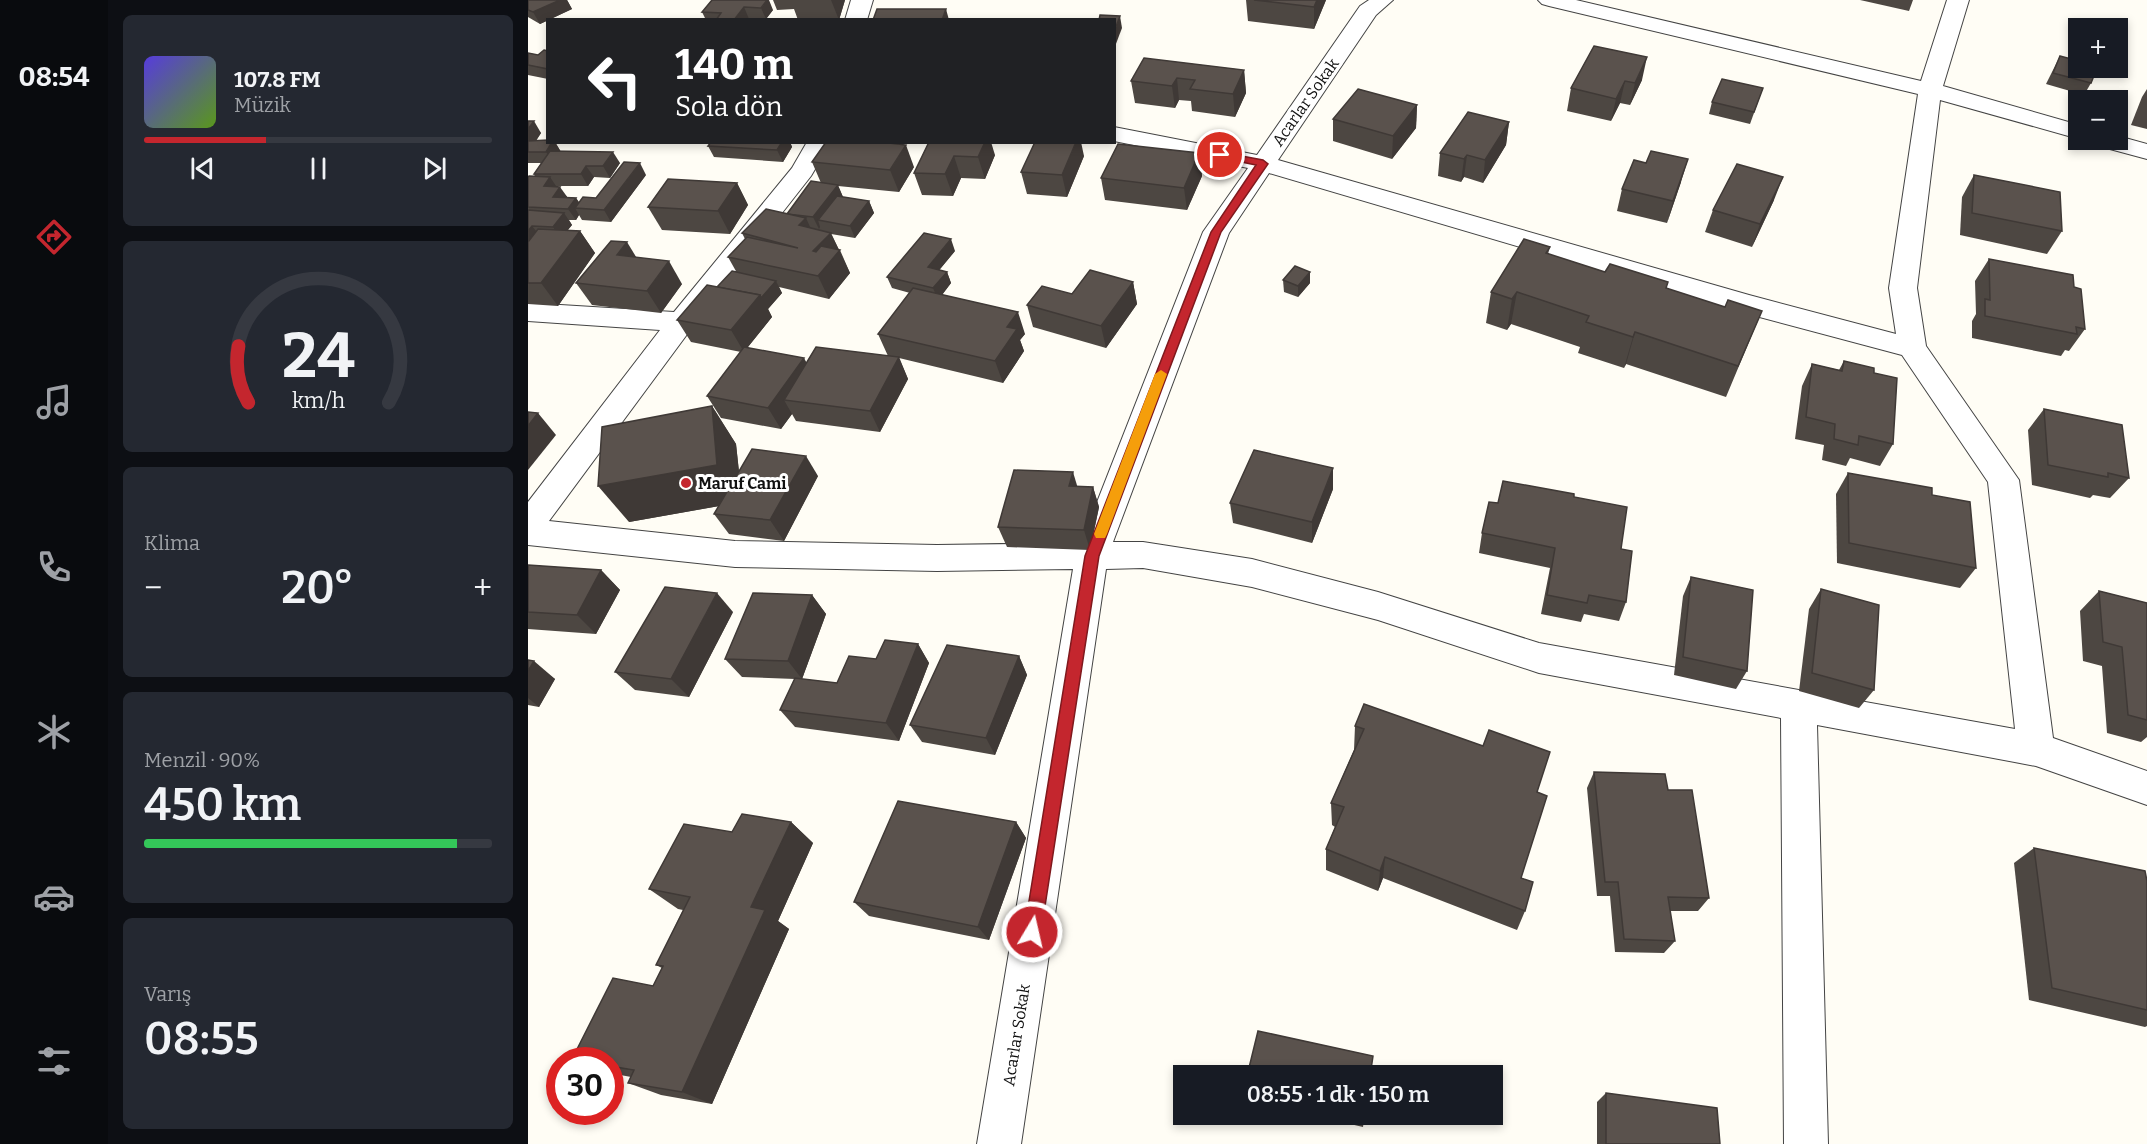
<!DOCTYPE html>
<html lang="tr">
<meta charset="utf-8">
<style>
:root{--surface:#171b24;--page:#242831;--text:#f1f3f6;--muted:#9ea1a6;--line:#363941;--accent:#c4262e}
body{margin:0;font-family:Bitter,serif;background:var(--page);color:var(--text);height:100vh;display:flex;flex-direction:column;font-size:22px;white-space:nowrap}
*{box-sizing:border-box;margin:0}
p{font-size:20px;color:var(--muted)}
.icon{flex:none;width:33px;height:33px;fill:none;stroke:currentColor;stroke-width:2;stroke-linecap:round;stroke-linejoin:round}
.map{position:relative;flex:1;overflow:hidden}
.sheet{display:flex;flex-direction:column;gap:15px;padding:15px;background:#0d0f14;width:420px}
.sheet>*{flex:none}
.hud{position:absolute;left:18px;top:18px;width:570px;height:126px;border-radius:0px;box-shadow:0 3px 9px #0003;background:#202124;color:#fff;overflow:hidden}
.fabs{position:absolute;left:1540px;top:18px;display:grid;gap:12px}
.fabs a{display:grid;place-items:center;width:60px;height:60px;border-radius:0px;background:var(--surface);box-shadow:0 3px 9px #0003;font-size:30px}
.speed{position:absolute;left:18px;top:1047px;display:flex;gap:12px;font-size:30px;font-weight:700;text-align:center}
.speed>*{display:grid;place-content:center;width:78px;height:78px;border-radius:50%;background:var(--surface);box-shadow:0 3px 9px #0003;line-height:1}
.speed .limit{border:9px solid #d22;background:#fff;color:#111}
.pin{position:absolute;display:grid;place-items:center;width:51px;height:51px;color:#fff;margin:-26px;border:3px solid #fff;border-radius:50%;box-shadow:0 2px 6px #0007}
.me{position:absolute;width:66px;margin:-33px;rotate:9deg;stroke-linejoin:round;filter:drop-shadow(0 0 4px #0008)}
.turn{display:flex;align-items:center;gap:21px;height:126px;padding:0 30px;font-size:27px}
.turn .icon{width:78px;height:78px;stroke-width:2.5}
.turn b{display:block;font-size:42px;line-height:51px}
.big{font-size:45px;font-weight:600;line-height:1.1}
.sheet .card{flex:1;display:flex;flex-direction:column;justify-content:center;gap:9px;min-width:0;padding:0 21px;border-radius:9px;background:var(--page)}
.sheet .dial{align-items:center;gap:0}
.dial svg{height:156px;overflow:visible;fill:none;stroke:var(--line);stroke-width:7;stroke-linecap:round;text-anchor:middle}
.dial text{fill:var(--text);stroke:none}
.song{display:flex;align-items:center;gap:18px}
.cover{width:72px;height:72px;border-radius:9px;background:linear-gradient(135deg,hsl(250 70% 55%),hsl(90 70% 35%))}
.played{height:6px;border-radius:3px;background:linear-gradient(90deg,var(--accent) 35%,var(--line) 35%)}
.keys{display:flex;justify-content:space-around;direction:ltr}
.heat{display:flex;justify-content:space-between;align-items:center;font-size:33px;direction:ltr}
.charge{height:9px;border-radius:4px;background:linear-gradient(90deg,#34c759 90%,var(--line) 0)}
.trip{position:absolute;left:645px;top:1065px;width:330px;height:60px;border-radius:0px;background:var(--surface);box-shadow:0 3px 9px #0003;font-weight:600;line-height:60px;text-align:center}
main{display:flex;flex:1;min-height:0}
.tab-bar{display:flex;flex-direction:column;width:108px;justify-content:space-around;align-items:center;background:#090b0e;color:var(--muted)}
.tab-bar .icon{width:42px;height:42px}
.tab-bar .selected{color:var(--accent)}
.tab-bar b{font-size:27px;color:var(--text)}
.map>svg:first-child{display:block}
</style>
<main>
<nav class="tab-bar">
<b>08:54</b>
<svg class="icon selected" aria-label="directions" viewBox="0 0 24 24"><path d="M12 3l9 9-9 9-9-9zM9 14v-3h6M13 9l2 2-2 2"/></svg>
<svg class="icon" aria-label="music" viewBox="0 0 24 24"><path d="M9 18V5l10-2v13"/><circle cx="6" cy="18" r="3"/><circle cx="16" cy="16" r="3"/></svg>
<svg class="icon" aria-label="phone" viewBox="0 0 24 24"><path d="M5 4h4l2 5-3 2q2 4 5 5l2-3 5 2v4C11 20 4 13 5 4z"/></svg>
<svg class="icon" aria-label="climate" viewBox="0 0 24 24"><path d="M12 3v18M4 7l16 10M4 17L20 7"/></svg>
<svg class="icon" aria-label="car" viewBox="0 0 24 24"><path d="M5 17H2v-5l4-1 3-4h7l3 4 3 1v5h-3M9 17h6M6 11h13"/><circle cx="7" cy="17" r="2"/><circle cx="17" cy="17" r="2"/></svg>
<svg class="icon" aria-label="filters" viewBox="0 0 24 24"><path d="M4 7h16M4 17h16"/><circle cx="9" cy="7" r="2"/><circle cx="15" cy="17" r="2"/></svg>
</nav>
<section class="sheet">
<div class="card">
<div class="song"><i class="cover"></i><div><b>107.8 FM</b><p>Müzik</p></div></div>
<div class="played"></div>
<div class="keys"><svg class="icon" aria-label="previous" viewBox="0 0 24 24"><path d="M18 5L8 12l10 7zM5 5v14"/></svg><svg class="icon" aria-label="pause" viewBox="0 0 24 24"><path d="M8 5v14M16 5v14"/></svg><svg class="icon" aria-label="next" viewBox="0 0 24 24"><path d="M6 5l10 7-10 7zM19 5v14"/></svg></div>
</div>
<div class="card dial"><svg viewBox="0 0 100 80">
<path d="M14 69A42 42 0 1 1 86 69"/>
<path d="M14 69A42 42 0 0 1 9 40" stroke="#c4262e"/>
<text x="50" y="56" font-size="32" font-weight="700">24</text>
<text x="50" y="72" font-size="11">km/h</text>
</svg></div>
<div class="card"><p>Klima</p>
<div class="heat"><a>−</a><b class="big">20°</b><a>+</a></div>
</div>
<div class="card"><p>Menzil · 90%</p><b class="big">450 km</b><div class="charge"></div></div>
<div class="card"><p>Varış</p><b class="big">08:55</b></div>
</section>
<div class="map">
<svg width="1619" height="1144" viewBox="0 0 1619 1144">
<rect width="100%" height="100%" fill="#fffdf5"/>
<g fill="none" stroke-linecap="round" stroke-linejoin="round">
<defs>
<g id="street">
<polygon points="323,0 345,0 339,20 317,20"/>
<path d="M841,0H865L848,15L750,160L1221,295L1368,334L1361,288L1390,94L1021,6L1014,4L1010,0H1048L1393,81L1419,0H1441L1415,86L1551,125V139L1412,100L1389,288L1398,346L1491,480L1525,738L1619,771V805L1508,766L1289,725L1300,1144H1256L1253,718L1011,673L850,620L724,587L615,568L578,569L493,1144H449L545,569L409,571L207,567L0,545V502L132,330L0,321V303L146,312L264,168L279,142H303L283,176L163,329L21,521L207,541L409,545L553,543L675,232L720,168L586,141V127L729,155L832,6ZM741,173L1209,311L1374,355L1460,482L1487,729L1011,643L850,592L724,559L615,542H585L701,233Z"/>
<polygon points="1590,136 1619,144 1619,159 1567,145 1564,140 1590,140"/>
</g>
</defs>
<use href="#street" stroke="#444" stroke-width="2"/>
<use href="#street" fill="#fff" fill-rule="evenodd"/>
</g>
<g fill="#4d4742">
<polygon points="0,0 39,0 44,9 12,24 0,17"/>
<polygon points="184,0 245,10 238,19 221,19 220,20 178,20 174,12"/>
<polygon points="245,0 317,0 311,20 270,20 266,9 249,10"/>
<polygon points="718,0 798,0 786,29 720,21"/>
<polygon points="1332,0 1385,0 1381,11"/>
<polygon points="1066,46 1114,80 1102,105 1092,103 1083,121 1039,111 1043,88"/>
<polygon points="20,51 20,79 0,75 0,53 10,55"/>
<polygon points="1532,56 1563,83 1556,95 1518,84"/>
<polygon points="716,70 718,93 707,117 664,111 663,101 651,100 647,108 607,103 603,81"/>
<polygon points="1235,88 1222,124 1181,114 1184,102"/>
<polygon points="1619,89 1619,129 1603,125 1614,97"/>
<polygon points="889,105 888,128 864,159 805,141 805,119"/>
<polygon points="0,121 13,133 8,141 20,142 27,142 33,152 92,163 82,178 66,177 60,186 28,186 39,197 48,198 51,202 68,198 118,175 83,222 54,220 51,215 48,220 41,220 44,225 39,230 52,231 67,253 30,306 0,304 0,177 7,177 6,174 13,163 0,163"/>
<polygon points="981,122 978,145 955,183 936,177 933,182 910,176 912,153"/>
<polygon points="183,142 262,142 264,147 255,162 186,157 180,146"/>
<polygon points="401,142 467,155 457,179 433,178 425,196 394,195 386,173"/>
<polygon points="671,153 674,176 659,210 577,200 573,178"/>
<polygon points="556,156 539,197 499,194 493,172"/>
<polygon points="284,162 386,167 371,192 310,186 315,197 341,201 346,213 327,238 303,234 311,250 312,250 322,273 301,299 251,287 254,293 240,309 244,317 219,348 278,362 364,357 360,356 350,334 382,293 364,288 359,277 427,251 411,270 419,272 423,283 414,295 497,334 492,340 496,351 475,383 371,358 380,379 352,432 268,421 264,414 253,429 193,418 179,396 213,352 163,342 149,320 189,287 209,273 200,257 217,239 214,233 259,214 293,183"/>
<polygon points="1118,163 1153,182 1139,223 1089,211 1094,189"/>
<polygon points="1446,175 1534,231 1519,254 1432,235 1434,197"/>
<polygon points="209,183 220,205 202,234 134,230 120,207"/>
<polygon points="1246,200 1224,247 1177,232 1185,210"/>
<polygon points="1022,247 1020,254 1077,272 1138,289 1197,307 1234,311 1198,397 1098,364 1096,368 1050,353 1052,347 983,324 979,330 958,323 963,292"/>
<polygon points="1461,259 1546,287 1557,329 1541,351 1537,350 1533,356 1444,338 1444,321 1448,314 1447,281"/>
<polygon points="755,280 782,283 770,297 756,292"/>
<polygon points="605,282 609,304 578,348 505,327 499,305 544,294"/>
<polygon points="48,283 154,284 133,313 64,305"/>
<polygon points="1316,361 1346,373 1365,444 1352,466 1322,458 1318,466 1294,460 1296,445 1267,439 1274,386 1284,364 1311,370"/>
<polygon points="184,406 208,444 211,471 290,476 256,541 201,534 186,514 191,506 101,522"/>
<polygon points="1516,409 1601,478 1582,498 1565,495 1562,498 1504,485 1500,430"/>
<polygon points="1320,473 1404,495 1448,568 1432,588 1309,563 1308,494"/>
<polygon points="549,486 565,487 571,507 562,550 479,547 470,527"/>
<polygon points="805,489 784,543 705,523 702,503"/>
<polygon points="1046,497 1093,549 1098,602 1091,621 1056,614 1053,622 1013,614 1022,568 951,553 954,533 970,503"/>
<polygon points="0,565 73,570 92,590 68,634 0,629"/>
<polygon points="1163,577 1219,671 1208,689 1146,675 1155,596"/>
<polygon points="1293,589 1346,690 1331,708 1271,691 1281,609"/>
<polygon points="1571,591 1619,603 1619,737 1613,742 1579,733 1574,666 1555,661 1552,611"/>
<polygon points="284,595 298,614 274,679 309,683 348,659 390,644 401,663 371,741 267,727 252,710 267,679 214,677 197,659"/>
<polygon points="205,612 161,697 107,690 87,672"/>
<polygon points="491,656 499,675 467,755 394,742 382,725"/>
<polygon points="0,660 27,679 11,707 0,705"/>
<polygon points="827,726 1009,792 993,878 997,911 989,930 855,878 850,891 798,870 798,849 807,827 804,825 803,803 826,750"/>
<polygon points="1066,772 1140,790 1181,898 1170,911 1142,911 1147,941 1136,953 1087,952 1082,896 1069,896 1059,788"/>
<polygon points="263,822 285,843 250,921 261,929 184,1104 133,1095 100,1083 103,1077 82,1073 82,1060 49,1060 44,1059 125,986 134,968 128,965 155,910 150,909 121,889 204,832"/>
<polygon points="488,822 498,838 461,940 341,916 326,902"/>
<polygon points="1506,848 1619,881 1619,1026 1617,1027 1501,1000 1486,863"/>
<polygon points="1078,1093 1192,1144 1069,1144 1069,1102"/>
<polygon points="779,1114 837,1114 835,1127"/>
</g>
<g fill="#3f3936">
<polygon points="32,0 39,0 44,9 12,24 5,12"/>
<polygon points="239,0 241,0 245,10 238,19 233,8"/>
<polygon points="303,0 317,0 311,20"/>
<polygon points="789,0 798,0 786,29 786,7"/>
<polygon points="216,7 221,19 220,20 206,20"/>
<polygon points="418,9 421,20 414,20"/>
<polygon points="592,16 594,28 586,49 586,32"/>
<polygon points="1119,57 1114,80 1102,105 1107,83"/>
<polygon points="716,70 718,93 707,117 705,94"/>
<polygon points="649,78 651,100 647,108 644,86"/>
<polygon points="1097,81 1092,103 1083,121 1088,99"/>
<polygon points="889,105 888,128 864,159 865,136"/>
<polygon points="6,121 13,133 0,152 0,129"/>
<polygon points="981,122 978,145 955,183 957,160"/>
<polygon points="24,142 27,142 33,152 26,163 18,152"/>
<polygon points="254,142 262,142 264,147 255,162 249,150"/>
<polygon points="450,142 463,142 467,155 457,179 450,157"/>
<polygon points="548,142 553,142 556,156 539,197 534,175"/>
<polygon points="378,145 386,167 371,192 362,170"/>
<polygon points="85,152 92,163 82,178 75,166"/>
<polygon points="671,153 674,176 659,210 656,188"/>
<polygon points="939,155 936,177 933,182 936,159"/>
<polygon points="426,156 433,178 425,196 417,174"/>
<polygon points="1160,159 1153,182 1139,223 1145,201"/>
<polygon points="112,163 118,175 83,222 76,210"/>
<polygon points="58,166 66,177 60,186 53,174"/>
<polygon points="22,177 30,189 16,186"/>
<polygon points="1255,177 1246,200 1224,247 1232,224"/>
<polygon points="209,183 220,205 202,234 190,211"/>
<polygon points="310,185 315,197 290,220 292,227 291,229 285,217"/>
<polygon points="32,187 40,198 25,197"/>
<polygon points="48,198 55,209 47,208 51,215 48,220 40,209"/>
<polygon points="341,201 346,213 327,238 322,226"/>
<polygon points="36,213 44,225 33,239 25,227"/>
<polygon points="278,218 288,240 271,225"/>
<polygon points="4,226 13,237 0,242 0,231"/>
<polygon points="52,231 67,253 30,306 13,283"/>
<polygon points="303,233 322,273 301,299 290,276 285,251"/>
<polygon points="423,239 427,251 404,279 400,267"/>
<polygon points="99,242 113,265 89,255"/>
<polygon points="141,261 154,284 133,313 119,291"/>
<polygon points="419,272 423,283 410,300 405,288"/>
<polygon points="782,272 782,283 770,297 770,286"/>
<polygon points="248,281 254,293 240,309 244,317 216,352 203,330 232,295"/>
<polygon points="605,282 609,304 578,348 573,326"/>
<polygon points="989,292 983,324 979,330 984,299"/>
<polygon points="490,312 497,334 492,340 496,351 475,383 467,361 479,327"/>
<polygon points="1107,332 1098,364 1096,368 1105,337"/>
<polygon points="371,357 380,379 352,432 342,411"/>
<polygon points="276,358 288,380 256,400 264,414 253,429 240,408"/>
<polygon points="184,406 208,444 214,502 101,522 70,486"/>
<polygon points="0,412 10,413 28,435 0,470"/>
<polygon points="278,456 290,476 256,541 242,520"/>
<polygon points="805,468 805,489 784,543 784,522"/>
<polygon points="545,472 551,492 541,486"/>
<polygon points="565,487 571,507 562,550 556,530"/>
<polygon points="73,570 92,590 68,634 49,615"/>
<polygon points="189,593 205,612 161,697 143,679"/>
<polygon points="284,595 298,614 274,679 260,661"/>
<polygon points="390,644 401,663 371,741 358,723"/>
<polygon points="491,656 499,675 467,755 458,738"/>
<polygon points="6,661 27,679 11,707 0,698 0,671"/>
<polygon points="263,822 285,843 250,921 261,929 184,1104 154,1092 223,907"/>
<polygon points="488,822 498,838 461,940 450,927"/>
<polygon points="857,857 855,878 850,891 852,871"/>
</g>
<g fill="#5a524d" stroke="#3f3936" stroke-width="1.5">
<polygon points="0,0 32,0 5,12 0,10"/>
<polygon points="184,0 239,0 233,8 216,7 206,20 188,20 193,13 174,12"/>
<polygon points="726,0 789,0 786,7"/>
<polygon points="349,9 418,9 414,20 345,20"/>
<polygon points="572,15 592,16 586,32 586,20 571,20"/>
<polygon points="1066,46 1119,57 1107,83 1097,81 1088,99 1043,88"/>
<polygon points="16,50 20,51 20,69 0,65 0,53 10,55"/>
<polygon points="1532,56 1551,61 1551,68 1569,68 1563,83 1525,73"/>
<polygon points="616,58 716,70 705,94 662,89 667,80 649,78 644,86 603,81"/>
<polygon points="1194,79 1235,88 1226,112 1184,102"/>
<polygon points="830,89 889,105 865,136 805,119"/>
<polygon points="940,112 981,122 957,160 939,155 936,159 912,153"/>
<polygon points="0,121 6,121 0,129"/>
<polygon points="20,140 20,142 24,142 18,152 0,152 0,141"/>
<polygon points="183,142 254,142 249,150 180,146"/>
<polygon points="298,142 352,142 378,145 362,170 284,162"/>
<polygon points="401,142 457,142 450,157 426,156 417,174 386,173"/>
<polygon points="507,142 548,142 534,175 493,172"/>
<polygon points="590,144 671,153 656,188 573,178"/>
<polygon points="22,151 85,152 75,166 58,166 53,174 6,174"/>
<polygon points="1123,151 1160,159 1145,201 1094,189 1106,160 1118,163"/>
<polygon points="96,162 112,163 76,210 47,208 55,197 68,198"/>
<polygon points="1209,164 1255,177 1232,224 1185,210"/>
<polygon points="1446,175 1532,192 1534,231 1444,213"/>
<polygon points="1,176 22,177 16,186 32,187 25,197 48,198 40,209 0,207 0,177"/>
<polygon points="140,179 209,183 190,211 120,207"/>
<polygon points="283,181 310,185 285,217 259,214"/>
<polygon points="309,196 341,201 322,226 290,220"/>
<polygon points="238,209 278,218 271,225 303,233 285,251 288,252 293,246 312,250 290,276 200,257 219,237 270,248 214,233"/>
<polygon points="0,210 36,213 25,227 4,226 0,231"/>
<polygon points="10,229 52,231 13,283 0,283 0,242"/>
<polygon points="396,233 423,239 400,267 419,272 405,288 359,277"/>
<polygon points="996,239 1022,247 1018,253 1077,272 1082,264 1140,282 1138,288 1197,307 1200,300 1234,311 1210,366 1107,332 1105,337 1058,322 1061,316 989,292 984,299 963,292"/>
<polygon points="83,241 99,242 89,255 141,261 119,291 48,283"/>
<polygon points="1461,259 1545,275 1546,287 1553,289 1557,329 1548,327 1549,334 1457,316 1457,299 1462,300"/>
<polygon points="767,266 782,272 770,286 755,280"/>
<polygon points="562,270 605,282 573,326 499,305 514,286 544,294"/>
<polygon points="204,271 248,281 233,298 232,295 189,287"/>
<polygon points="179,285 232,295 203,330 149,320"/>
<polygon points="385,288 490,312 479,327 489,329 467,361 350,334"/>
<polygon points="216,347 276,358 240,408 179,396"/>
<polygon points="288,347 371,357 342,411 256,400"/>
<polygon points="1316,361 1346,368 1346,373 1369,378 1365,444 1331,436 1330,445 1306,439 1307,424 1278,417 1284,364 1314,371"/>
<polygon points="184,406 189,465 70,486 74,427"/>
<polygon points="1516,409 1594,425 1601,478 1580,473 1580,477 1520,465"/>
<polygon points="0,412 10,413 0,426"/>
<polygon points="224,449 278,456 242,520 186,514"/>
<polygon points="726,450 805,468 784,522 702,503"/>
<polygon points="486,470 545,472 541,486 565,487 556,530 470,527"/>
<polygon points="1320,473 1404,488 1404,495 1442,502 1448,568 1321,543"/>
<polygon points="975,481 1046,494 1046,497 1099,507 1093,549 1104,551 1098,602 1061,595 1059,603 1019,595 1027,548 954,533 961,502 970,503"/>
<polygon points="0,565 73,570 49,615 0,612"/>
<polygon points="1163,577 1225,590 1219,671 1155,657"/>
<polygon points="137,587 189,593 143,679 87,672"/>
<polygon points="1293,589 1351,605 1346,690 1284,673"/>
<polygon points="1571,591 1619,603 1619,720 1600,715 1594,647 1575,642"/>
<polygon points="225,593 284,595 260,661 197,659"/>
<polygon points="357,640 390,644 358,723 252,710 267,678 309,683 321,656 348,659"/>
<polygon points="419,645 491,656 458,738 382,725"/>
<polygon points="0,660 6,661 0,671"/>
<polygon points="836,704 955,746 961,730 1022,752 1009,792 1019,796 993,878 1005,882 997,911 857,857 852,871 798,849 816,807 803,803 836,729 827,726"/>
<polygon points="1066,772 1137,774 1140,790 1164,790 1181,898 1140,897 1147,941 1096,939 1090,882 1077,882"/>
<polygon points="370,801 488,822 450,927 326,902"/>
<polygon points="214,814 263,822 223,907 237,910 154,1092 100,1083 106,1070 82,1066 82,1060 54,1060 44,1059 85,978 125,986 135,966 128,965 162,897 121,889 156,824 204,832"/>
<polygon points="1506,848 1617,871 1619,881 1619,1010 1524,988"/>
<polygon points="730,1031 845,1056 842,1076 719,1076"/>
<polygon points="1078,1093 1189,1108 1192,1144 1078,1144"/>
<polygon points="816,1114 836,1114 836,1119"/>
</g>
<polygon fill="#c4262e" stroke="#7f191e" stroke-width="1.5" points="692,152 735,160 740,164 693,232 571,556 513,932 510,938 504,941 498,938 496,932 557,556 683,232 728,165 689,157 687,155"/>
<polygon fill="#f59e0b" points="633,370 639,374 579,534 577,538 568,538 566,534 627,374"/>
<circle fill="#c4262e" stroke="#fff" stroke-width="2" cx="158" cy="483" r="6"/>
<g text-anchor="middle" stroke-width="6" stroke-linejoin="round" paint-order="stroke">
<g font-size="16" fill="#111" stroke="#fff">
<text transform="translate(777 102) rotate(-55)" y="6">Acarlar Sokak</text>
<text transform="translate(488 1035) rotate(-81)" y="6">Acarlar Sokak</text>
</g>
<g font-size="16" font-weight="bold" fill="#111" stroke="#fff" text-anchor="start">
<text x="170" y="489">Maruf Cami</text>
</g>
</g>
</svg>
<div class="fabs">
<a>+</a>
<a>−</a>
</div>
<div class="speed"><div class="limit">30</div></div>
<div class="pin" style="left:692px;top:155px;background:#d93025"><svg class="icon" aria-label="arrive" viewBox="0 0 24 24"><path d="M6 21V4h12l-3 4 3 4H6"/></svg></div>
<svg class="me" style="left:504px;top:932px" viewBox="-20 -20 40 40"><circle r="17" fill="#c4262e" stroke="#fff" stroke-width="3"/><path d="M0-11L8 9 0 5-8 9z" fill="#fff"/></svg>
<div class="trip">08:55 · 1 dk · 150 m</div>
<div class="hud">
<div class="turn"><svg class="icon" aria-label="left" viewBox="0 0 24 24"><path d="M17 20v-9H6M10 6l-5 5 5 5"/></svg><div><b>140 m</b>Sola dön</div></div>
</div>
</div>
</main>
